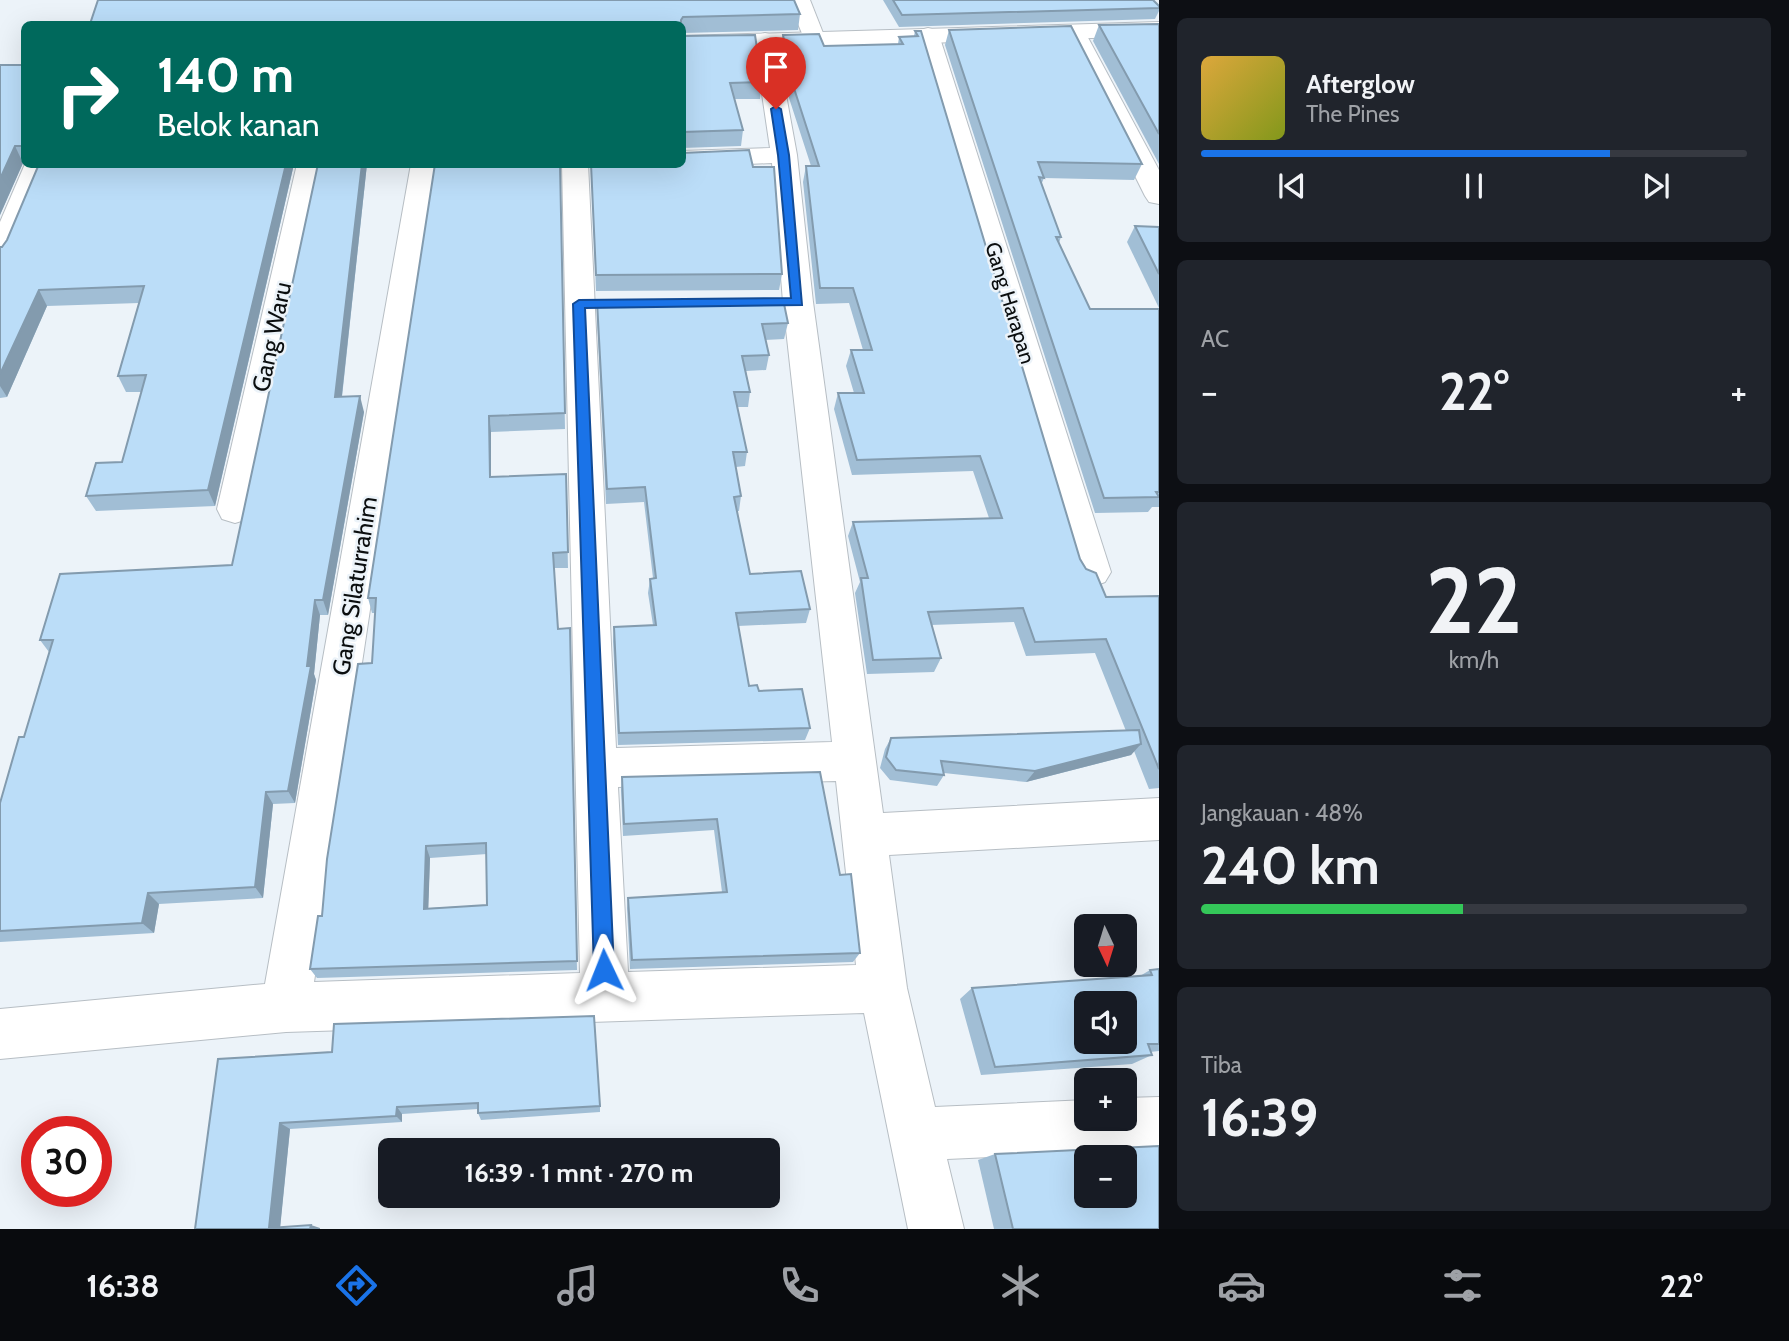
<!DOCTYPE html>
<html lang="id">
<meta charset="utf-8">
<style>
:root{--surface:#171b24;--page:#20242c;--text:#f1f3f6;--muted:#9ea1a6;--line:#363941;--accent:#1a73e8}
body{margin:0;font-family:Cabin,sans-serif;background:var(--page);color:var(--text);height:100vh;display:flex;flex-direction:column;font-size:26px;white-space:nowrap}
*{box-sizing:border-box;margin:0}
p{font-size:23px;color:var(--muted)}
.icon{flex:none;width:38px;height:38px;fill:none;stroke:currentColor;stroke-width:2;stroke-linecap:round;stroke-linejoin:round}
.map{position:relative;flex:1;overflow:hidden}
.details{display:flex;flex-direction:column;gap:18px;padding:18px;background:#0d0f14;width:630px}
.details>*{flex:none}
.guide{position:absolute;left:21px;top:21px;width:665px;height:147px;border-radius:10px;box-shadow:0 7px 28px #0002;background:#00695c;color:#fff;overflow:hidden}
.needle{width:46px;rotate:176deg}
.controls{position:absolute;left:1074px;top:914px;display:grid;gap:14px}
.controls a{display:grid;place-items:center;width:63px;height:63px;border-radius:10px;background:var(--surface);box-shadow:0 7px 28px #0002;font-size:35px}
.speed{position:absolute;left:21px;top:1116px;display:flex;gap:14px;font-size:35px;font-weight:700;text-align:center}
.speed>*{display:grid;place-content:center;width:91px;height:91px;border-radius:50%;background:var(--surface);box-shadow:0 7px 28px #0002;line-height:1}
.speed .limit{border:10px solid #d22;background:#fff;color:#111}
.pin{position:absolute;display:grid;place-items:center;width:60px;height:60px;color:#fff;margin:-72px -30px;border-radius:50% 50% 50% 0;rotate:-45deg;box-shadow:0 0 7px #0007}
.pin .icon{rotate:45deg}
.me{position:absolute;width:77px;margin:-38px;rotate:358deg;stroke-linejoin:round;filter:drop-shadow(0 0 5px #0008)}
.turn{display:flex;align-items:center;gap:24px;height:147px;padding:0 21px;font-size:32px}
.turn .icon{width:91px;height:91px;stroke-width:2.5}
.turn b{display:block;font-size:49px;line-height:60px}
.big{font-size:52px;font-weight:700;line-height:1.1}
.details .card{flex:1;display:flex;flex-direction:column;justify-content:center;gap:10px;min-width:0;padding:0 24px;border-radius:10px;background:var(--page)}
.details .dial{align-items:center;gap:0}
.dial b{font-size:91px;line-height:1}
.song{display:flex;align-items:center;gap:21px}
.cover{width:84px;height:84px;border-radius:10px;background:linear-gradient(135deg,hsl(40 70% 55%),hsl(70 70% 35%))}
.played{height:7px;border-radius:4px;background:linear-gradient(90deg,var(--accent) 75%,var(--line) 75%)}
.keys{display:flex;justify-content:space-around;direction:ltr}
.heat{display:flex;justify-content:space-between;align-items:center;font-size:38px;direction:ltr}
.charge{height:10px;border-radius:5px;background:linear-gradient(90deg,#34c759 48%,var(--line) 0)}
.trip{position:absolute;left:378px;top:1138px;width:402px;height:70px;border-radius:10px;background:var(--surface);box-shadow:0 7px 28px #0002;font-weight:700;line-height:70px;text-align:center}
.dock{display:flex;height:112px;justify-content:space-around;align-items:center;background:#090b0e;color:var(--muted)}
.dock .icon{width:49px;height:49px}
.dock .on{color:var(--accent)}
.dock b{font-size:32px;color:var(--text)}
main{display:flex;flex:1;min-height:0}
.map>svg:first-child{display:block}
</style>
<main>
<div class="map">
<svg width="1159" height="1229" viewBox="0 0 1159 1229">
<rect width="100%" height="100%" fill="#ecf3f9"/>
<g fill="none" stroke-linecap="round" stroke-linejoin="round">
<defs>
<g id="minor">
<polygon points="788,0 810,0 825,38 822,43 806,43"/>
<polygon points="1074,25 1082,27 1085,32 1159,170 1159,204 1149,202 1145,196 1063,32 1066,27"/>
<polygon points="928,28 936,30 939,35 1111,572 1105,582 1092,587 1079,582 1073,572 917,35 920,30"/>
<path d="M765,33L773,35L776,40L797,155L813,302L883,813L1159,798V840L889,855L907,988L935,1107L1087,1100V1118H1125V1098L1159,1097V1149L947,1159L964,1229H908L864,1013L286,1032L0,1059V1009L265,984L411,164H437L314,982L580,973L562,164H588L616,748L832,742L783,302L772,163L682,167L673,164H682V151L770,148L754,40L757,35ZM836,781L856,965L628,972L618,787Z"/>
<polygon points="25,164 51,164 14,255 10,261 0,264 0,222"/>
<polygon points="297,164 323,164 253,509 248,519 235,523 222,519 217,509"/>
</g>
<polygon id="tertiary" points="1159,22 1159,36 682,50 682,36"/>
</defs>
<use href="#minor" stroke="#b7bec4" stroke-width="2"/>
<use href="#tertiary" stroke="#b7bec4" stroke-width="2"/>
<use href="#minor" fill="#fff" fill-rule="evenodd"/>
<use href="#tertiary" fill="#fff" fill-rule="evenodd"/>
</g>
<g fill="#a1bed5" fill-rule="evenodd">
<polygon points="883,0 1153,0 1159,6 1159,11 1155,19 899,27"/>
<polygon points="800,14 798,30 682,33 682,24 90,24"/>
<polygon points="1159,24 1159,164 1093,41 1099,25"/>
<polygon points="949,30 1142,164 1134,180 1044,178 1041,185 1061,237 1059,243 1090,309 1159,309 1159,507 1152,507 1148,512 1095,513 945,45"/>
<polygon points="915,31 921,31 1080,559 1106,597 1159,596 1159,788 1149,789 1134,751 1131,755 1026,782 944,773 944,775 937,786 890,780 880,768 885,749 891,738 1126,731 1095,653 1026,656 1014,622 931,625 941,658 934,672 867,674 855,593 860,582 848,536 853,522 989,518 973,471 852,475 834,409 838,393 854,393 846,366 851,350 863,350 849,303 816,304 803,182 806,166 811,166 789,98 780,50 783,35 824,46 898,44 899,37 914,36"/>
<polygon points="682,36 762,82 760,99 734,99 743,130 741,146 682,148"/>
<polygon points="0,65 24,65 24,163 23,163 0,215"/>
<polygon points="39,164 294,164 215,506 96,511 86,496 122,462 142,392 126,392 118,376 139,303 47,306 7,397 0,398 0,247 2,247 7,240"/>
<polygon points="318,164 367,164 342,397 364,412 328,615 320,615 314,674 316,680 295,803 273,804 263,898 159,904 154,933 0,942 0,803 24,737 49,652 40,640 232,565"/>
<path d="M560,164L565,429L491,432V477L566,474L568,568H554L558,629L570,628L577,970L317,978L310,969L322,916L372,663L375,613H372L368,598ZM487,854V905L428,908L430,858Z"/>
<polygon points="591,164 682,164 782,274 779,290 596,291"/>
<polygon points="1135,226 1159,227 1159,308 1127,242"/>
<polygon points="597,301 788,323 784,339 765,340 769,355 766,370 746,371 750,392 748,407 737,407 747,452 745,466 736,467 741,496 739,511 737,511 750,574 810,609 806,623 738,626 749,686 759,691 810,728 805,740 618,745 613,641 614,627 653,625 648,593 650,579 653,578 644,502 606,504 597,317"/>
<polygon points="820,772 840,875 860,953 853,962 630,969 627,908 628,898 722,892 714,830 623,836 621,790 622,777"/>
<polygon points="1159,969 1159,1051 1150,1052 1152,1055 1132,1064 981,1075 960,999 972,988 1140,976 1150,970"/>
<polygon points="218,1059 600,1106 600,1112 481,1120 478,1113 478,1109 402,1114 402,1122 290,1129 280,1227 320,1228 320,1229 195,1229"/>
<polygon points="995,1154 1159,1229 994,1229 978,1160"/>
</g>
<g fill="#839bae">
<polygon points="15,146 23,163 0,215 0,179"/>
<polygon points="286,164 294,164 215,506 208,490"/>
<polygon points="362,164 367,164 340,413 335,397"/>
<polygon points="39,290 47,306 7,397 0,386 0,374"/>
<polygon points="360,396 364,412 328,615 323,600"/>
<polygon points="489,416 491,432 491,493 490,477"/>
<polygon points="315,600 320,615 314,674 316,680 295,803 288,791 307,666"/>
<polygon points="1141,744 1131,755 1026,782 1035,771"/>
<polygon points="266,792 273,804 263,898 255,887"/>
<polygon points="426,846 430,858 428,919 424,909"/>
<polygon points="148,893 159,904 154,933 142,923"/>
<polygon points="397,1107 402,1114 402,1122 396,1116"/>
<polygon points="280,1123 290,1129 280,1229 269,1228"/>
<polygon points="311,1225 320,1228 320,1229 310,1229"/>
</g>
<g fill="#bbddf8" stroke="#839bae" stroke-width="2" fill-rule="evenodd">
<polygon points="98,0 794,0 800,14 683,17 681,20 681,24 90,24"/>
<polygon points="893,0 1153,0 1159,6 1159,8 902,15"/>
<polygon points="1159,24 1159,134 1099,25"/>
<polygon points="1071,26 1142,164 1038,162 1044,178 1039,177 1061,237 1056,237 1090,309 1159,309 1159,492 1156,492 1159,497 1104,498 949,30"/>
<polygon points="915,31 921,31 1080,559 1086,569 1096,573 1106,597 1159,596 1159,769 1106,639 1035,642 1023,608 928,612 941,658 873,660 861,578 868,578 853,522 1002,518 980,456 857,460 838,393 864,393 851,350 872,350 853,288 820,288 806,166 819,166 792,82 783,35 819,34 824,46 903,44 899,37 918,36"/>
<polygon points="755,35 762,82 730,83 743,130 683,132 682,136 682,36"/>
<polygon points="0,65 24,65 24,146 15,146 0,179"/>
<polygon points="749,150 753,167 774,167 782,274 596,275 591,164 682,164 682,153"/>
<polygon points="39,164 286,164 208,490 86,496 96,463 122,462 146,375 118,376 144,286 39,290 0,374 0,247 2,247 7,240"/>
<polygon points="318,164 362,164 335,397 360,396 323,600 315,600 307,666 311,666 288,791 266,792 255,887 148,893 142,923 0,931 0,803 19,737 24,737 53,640 40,640 60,574 232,565"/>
<path d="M435,164H560L565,413L489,416L490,477L566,474L568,552L553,553L558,629L570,628L577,961L310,969L318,916H322L327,859L358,664L372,663L376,598H368ZM486,843L487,905L424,909L426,846Z"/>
<polygon points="1135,226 1159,227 1159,274"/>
<polygon points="783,299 788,323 762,324 769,355 742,356 750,392 734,392 747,452 733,452 741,496 734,497 750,574 801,571 810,609 736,613 749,686 757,685 759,691 802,689 810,728 619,733 614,627 656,625 650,579 656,578 645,487 607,489 597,301"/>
<polygon points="1139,730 1141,744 1035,771 941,761 944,775 896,770 886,757 891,738"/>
<polygon points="820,772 840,875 851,874 860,953 632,960 628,898 727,892 717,819 624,824 622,777"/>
<path d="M1159,969V1044H1148L1152,1055L995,1067L972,988L1152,975L1150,970ZM1087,1003H1125V1041H1087Z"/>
<polygon points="594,1016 600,1106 478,1113 478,1103 397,1107 396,1116 280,1123 269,1228 311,1225 310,1229 195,1229 218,1059 332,1052 334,1024"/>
<path d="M1159,1146V1229H1013L995,1154ZM1087,1157H1125V1195H1087Z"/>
</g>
<polygon fill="#1a73e8" stroke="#114b97" stroke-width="2" points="776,106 781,109 789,155 802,305 585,308 614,970 611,977 604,980 597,977 594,970 573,304 579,300 791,298 778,155 771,109"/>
<g text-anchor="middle" stroke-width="5" stroke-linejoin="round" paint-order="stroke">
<g font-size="21" fill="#0b0e0f" stroke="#ecf3f9">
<text transform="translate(1010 303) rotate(73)" y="7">Gang Harapan</text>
</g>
<g font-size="24" fill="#0b0e0f" stroke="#ecf3f9">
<text transform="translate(272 337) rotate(-78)" y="8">Gang Waru</text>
<text transform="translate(355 586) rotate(-81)" y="8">Gang Silaturrahim</text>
</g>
</g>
</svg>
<div class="controls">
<a><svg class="needle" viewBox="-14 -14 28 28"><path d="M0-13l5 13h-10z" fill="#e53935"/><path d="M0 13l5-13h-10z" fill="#9ea1a6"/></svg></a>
<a><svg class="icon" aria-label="sound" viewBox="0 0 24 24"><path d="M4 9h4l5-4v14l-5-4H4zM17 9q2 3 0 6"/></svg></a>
<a>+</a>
<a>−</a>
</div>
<div class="speed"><div class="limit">30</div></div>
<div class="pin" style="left:776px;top:109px;background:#d93025"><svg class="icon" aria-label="arrive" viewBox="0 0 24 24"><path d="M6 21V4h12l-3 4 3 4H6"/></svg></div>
<svg class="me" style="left:604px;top:970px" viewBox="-20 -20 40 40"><path d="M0-17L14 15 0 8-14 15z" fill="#1a73e8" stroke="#fff" stroke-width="4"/></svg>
<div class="trip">16:39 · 1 mnt · 270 m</div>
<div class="guide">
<div class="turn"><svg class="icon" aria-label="right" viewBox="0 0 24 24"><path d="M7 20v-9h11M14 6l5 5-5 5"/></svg><div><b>140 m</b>Belok kanan</div></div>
</div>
</div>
<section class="details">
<div class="card">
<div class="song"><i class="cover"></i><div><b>Afterglow</b><p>The Pines</p></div></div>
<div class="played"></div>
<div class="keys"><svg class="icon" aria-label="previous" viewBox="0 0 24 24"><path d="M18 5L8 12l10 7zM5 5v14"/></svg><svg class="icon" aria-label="pause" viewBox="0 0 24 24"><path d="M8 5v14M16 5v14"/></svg><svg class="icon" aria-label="next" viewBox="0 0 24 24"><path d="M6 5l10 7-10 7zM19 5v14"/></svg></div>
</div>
<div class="card"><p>AC</p>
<div class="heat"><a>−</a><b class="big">22°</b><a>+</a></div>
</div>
<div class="card dial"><b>22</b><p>km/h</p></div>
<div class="card"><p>Jangkauan · 48%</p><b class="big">240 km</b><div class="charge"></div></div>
<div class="card"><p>Tiba</p><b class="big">16:39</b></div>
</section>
</main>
<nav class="dock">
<b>16:38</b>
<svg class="icon on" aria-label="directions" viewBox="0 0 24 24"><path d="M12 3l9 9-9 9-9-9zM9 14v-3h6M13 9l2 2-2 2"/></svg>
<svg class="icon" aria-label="music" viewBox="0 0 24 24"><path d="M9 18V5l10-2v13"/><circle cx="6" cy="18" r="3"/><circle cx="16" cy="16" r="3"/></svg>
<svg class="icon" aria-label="phone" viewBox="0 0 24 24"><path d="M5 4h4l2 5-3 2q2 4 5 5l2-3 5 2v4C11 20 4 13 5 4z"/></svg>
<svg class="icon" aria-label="climate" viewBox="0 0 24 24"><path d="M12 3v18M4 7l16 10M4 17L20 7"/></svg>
<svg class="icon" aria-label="car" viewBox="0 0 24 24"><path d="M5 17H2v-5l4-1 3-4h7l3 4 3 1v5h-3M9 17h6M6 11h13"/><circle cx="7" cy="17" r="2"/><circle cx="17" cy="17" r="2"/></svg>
<svg class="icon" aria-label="filters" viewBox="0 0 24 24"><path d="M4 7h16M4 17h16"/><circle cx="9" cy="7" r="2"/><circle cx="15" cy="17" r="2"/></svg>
<b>22°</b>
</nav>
